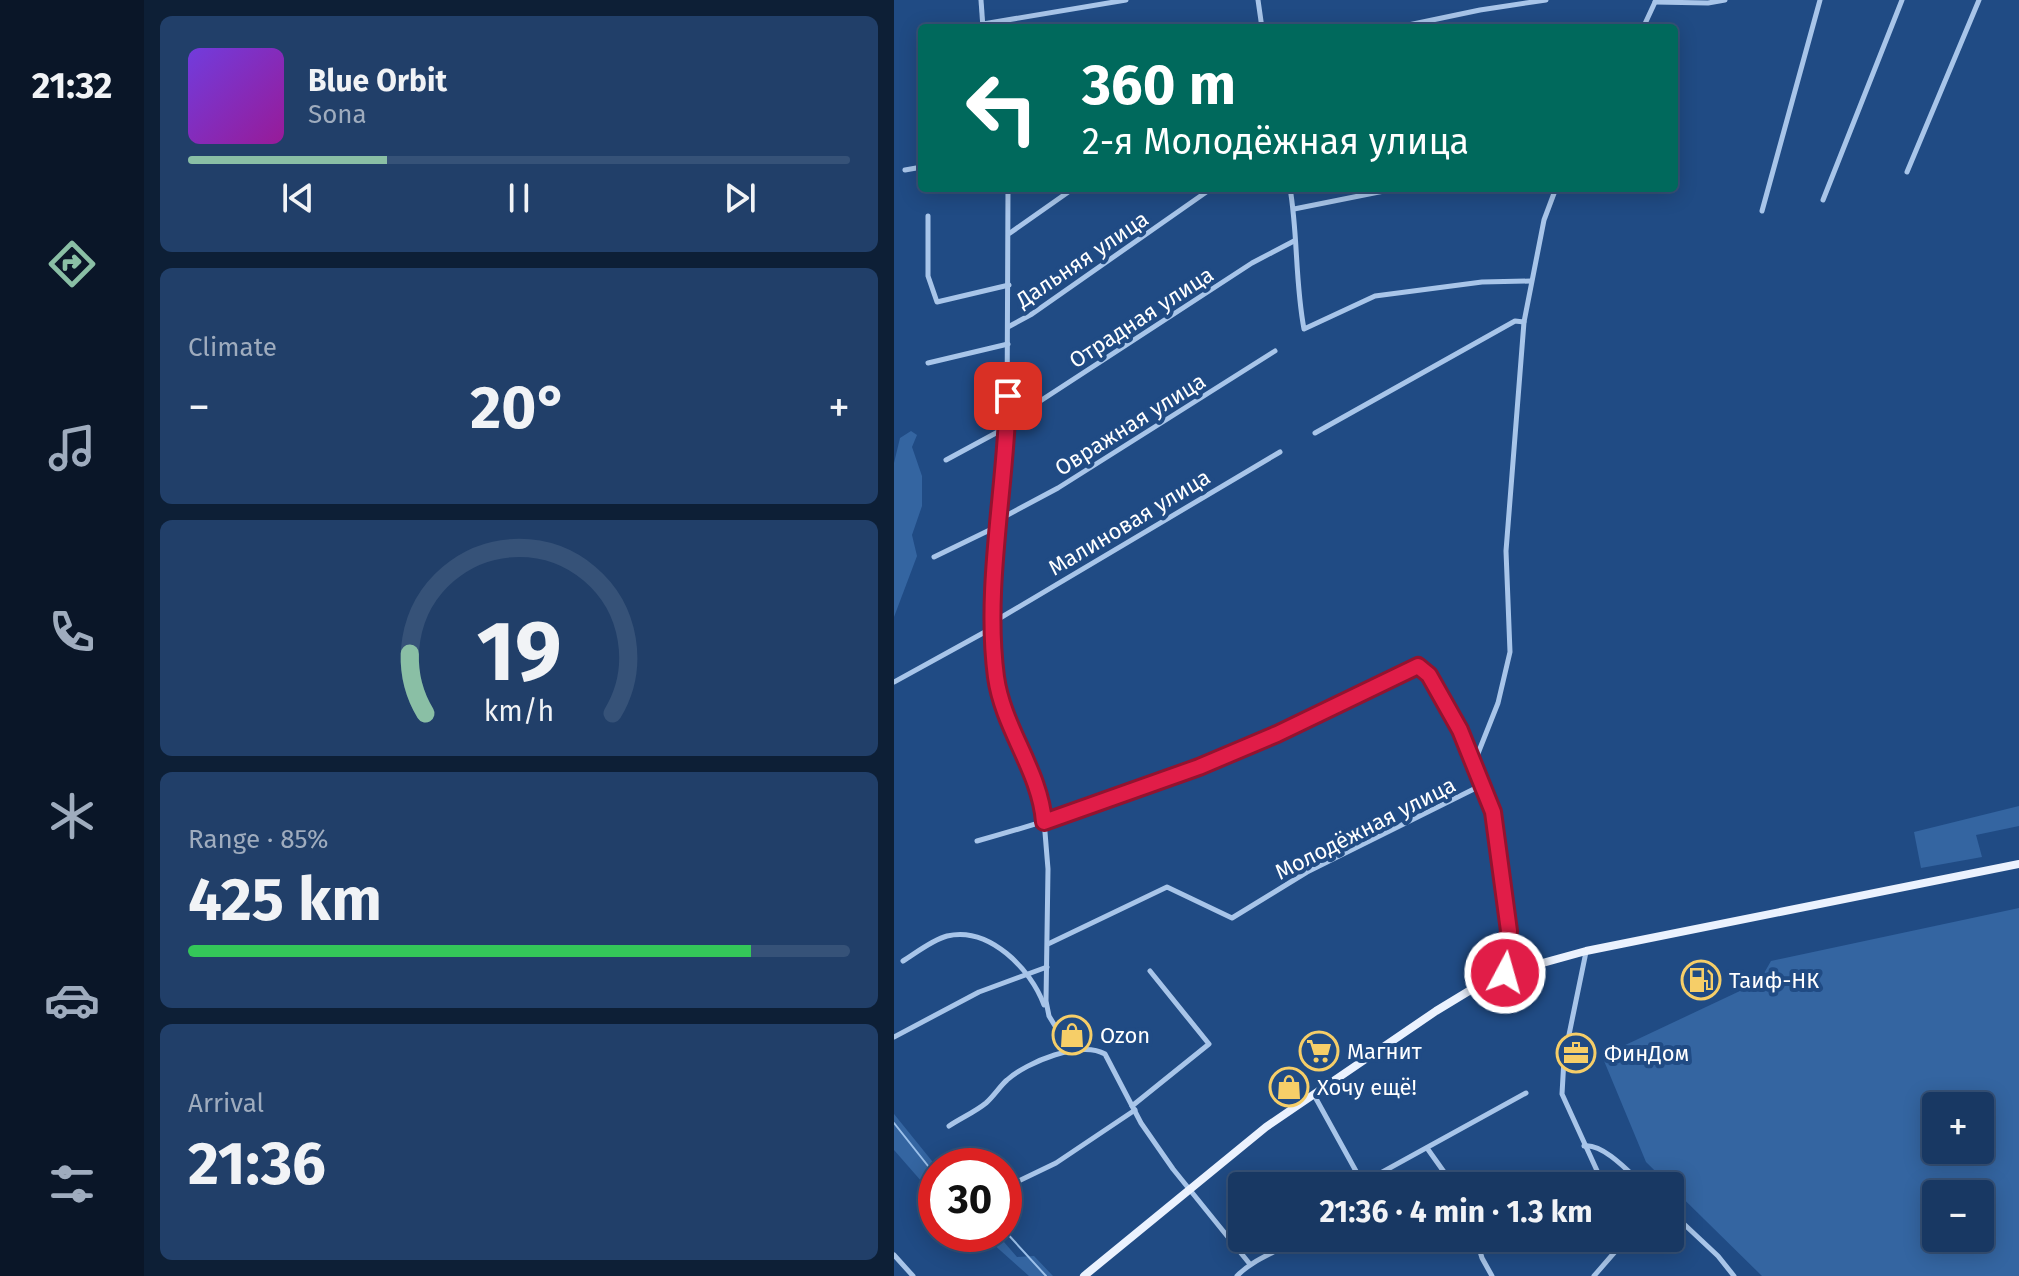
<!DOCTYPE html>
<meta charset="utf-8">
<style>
:root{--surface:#183863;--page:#213f69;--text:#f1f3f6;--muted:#9facbe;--line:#365278;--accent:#8abfa5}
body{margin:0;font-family:"Fira Sans",sans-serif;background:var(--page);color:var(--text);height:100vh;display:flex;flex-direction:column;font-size:30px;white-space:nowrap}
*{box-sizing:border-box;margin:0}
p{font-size:26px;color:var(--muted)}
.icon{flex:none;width:44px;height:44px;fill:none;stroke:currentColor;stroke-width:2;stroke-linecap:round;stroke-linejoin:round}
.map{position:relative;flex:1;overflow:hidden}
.details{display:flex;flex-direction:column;gap:16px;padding:16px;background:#0d1f36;width:750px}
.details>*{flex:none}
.guide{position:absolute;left:24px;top:24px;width:760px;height:168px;border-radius:8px;box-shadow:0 4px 20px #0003,0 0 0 2px var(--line);background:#00695c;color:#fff;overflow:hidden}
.buttons{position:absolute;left:1028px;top:1092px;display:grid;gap:16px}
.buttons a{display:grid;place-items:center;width:72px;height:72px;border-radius:8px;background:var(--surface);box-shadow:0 4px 20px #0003,0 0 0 2px var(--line);font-size:40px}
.speed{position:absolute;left:24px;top:1148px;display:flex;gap:16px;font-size:40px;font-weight:700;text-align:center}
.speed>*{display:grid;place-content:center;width:104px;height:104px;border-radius:50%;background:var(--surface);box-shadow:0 4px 20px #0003,0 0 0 2px var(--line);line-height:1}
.speed .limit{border:12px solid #d22;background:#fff;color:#111}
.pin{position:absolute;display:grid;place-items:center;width:68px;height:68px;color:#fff;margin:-34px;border-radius:16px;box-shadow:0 4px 12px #0006}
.me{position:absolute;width:88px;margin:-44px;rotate:6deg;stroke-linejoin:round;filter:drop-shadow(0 0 6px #0008)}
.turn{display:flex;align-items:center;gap:28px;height:168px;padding:0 32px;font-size:36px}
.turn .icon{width:104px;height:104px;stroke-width:2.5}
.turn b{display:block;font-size:56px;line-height:68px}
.big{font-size:60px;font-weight:700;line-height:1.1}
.details .tile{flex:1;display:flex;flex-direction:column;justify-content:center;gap:12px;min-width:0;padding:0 28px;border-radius:12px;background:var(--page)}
.details .dial{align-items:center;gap:0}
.dial svg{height:208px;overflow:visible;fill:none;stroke:var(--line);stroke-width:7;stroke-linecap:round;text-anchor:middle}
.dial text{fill:var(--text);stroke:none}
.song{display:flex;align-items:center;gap:24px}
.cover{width:96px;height:96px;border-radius:12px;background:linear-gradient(135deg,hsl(260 70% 55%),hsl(300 70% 35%))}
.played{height:8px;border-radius:4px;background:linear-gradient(90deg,var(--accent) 30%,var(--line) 30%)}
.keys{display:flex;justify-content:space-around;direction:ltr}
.heat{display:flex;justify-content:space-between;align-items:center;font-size:44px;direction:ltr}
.charge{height:12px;border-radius:6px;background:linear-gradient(90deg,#34c759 85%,var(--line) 0)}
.trip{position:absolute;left:334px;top:1172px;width:456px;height:80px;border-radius:8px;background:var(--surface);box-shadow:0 4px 20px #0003,0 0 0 2px var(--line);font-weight:700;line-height:80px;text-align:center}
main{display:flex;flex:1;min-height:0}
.menu{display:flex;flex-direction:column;width:144px;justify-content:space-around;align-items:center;background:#0a1628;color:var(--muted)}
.menu .icon{width:56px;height:56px}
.menu .selected{color:var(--accent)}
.menu b{font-size:36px;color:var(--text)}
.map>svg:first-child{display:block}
</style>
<main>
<nav class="menu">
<b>21:32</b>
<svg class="icon selected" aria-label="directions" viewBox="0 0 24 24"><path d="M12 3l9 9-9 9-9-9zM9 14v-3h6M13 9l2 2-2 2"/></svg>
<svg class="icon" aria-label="music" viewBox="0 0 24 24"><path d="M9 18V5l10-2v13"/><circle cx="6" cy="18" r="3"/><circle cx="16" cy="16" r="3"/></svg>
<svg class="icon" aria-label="phone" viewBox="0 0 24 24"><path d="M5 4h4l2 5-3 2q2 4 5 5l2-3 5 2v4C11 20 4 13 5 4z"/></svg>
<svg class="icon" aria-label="climate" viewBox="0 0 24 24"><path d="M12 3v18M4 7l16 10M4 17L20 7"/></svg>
<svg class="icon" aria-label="car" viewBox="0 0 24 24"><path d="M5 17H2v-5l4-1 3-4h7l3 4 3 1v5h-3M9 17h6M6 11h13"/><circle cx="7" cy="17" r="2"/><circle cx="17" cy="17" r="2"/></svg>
<svg class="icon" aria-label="filters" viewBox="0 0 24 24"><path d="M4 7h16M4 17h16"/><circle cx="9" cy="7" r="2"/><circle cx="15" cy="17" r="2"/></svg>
</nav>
<section class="details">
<div class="tile">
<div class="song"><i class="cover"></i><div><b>Blue Orbit</b><p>Sona</p></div></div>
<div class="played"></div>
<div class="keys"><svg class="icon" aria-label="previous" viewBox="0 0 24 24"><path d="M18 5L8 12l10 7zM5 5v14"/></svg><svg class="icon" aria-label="pause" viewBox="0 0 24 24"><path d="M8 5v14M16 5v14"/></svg><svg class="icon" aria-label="next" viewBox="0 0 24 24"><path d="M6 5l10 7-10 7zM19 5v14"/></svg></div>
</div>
<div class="tile"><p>Climate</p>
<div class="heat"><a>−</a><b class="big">20°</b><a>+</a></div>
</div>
<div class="tile dial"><svg viewBox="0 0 100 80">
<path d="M14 69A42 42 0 1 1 86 69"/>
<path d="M14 69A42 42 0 0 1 8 46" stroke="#8abfa5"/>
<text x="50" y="56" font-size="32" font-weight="700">19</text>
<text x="50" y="72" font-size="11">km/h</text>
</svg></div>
<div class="tile"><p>Range · 85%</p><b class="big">425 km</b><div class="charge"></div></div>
<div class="tile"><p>Arrival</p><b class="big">21:36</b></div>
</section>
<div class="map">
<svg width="1125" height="1276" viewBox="0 0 1125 1276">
<rect width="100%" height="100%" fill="#204b84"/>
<g fill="#3465a1" fill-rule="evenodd">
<polygon points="17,431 23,435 18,447 28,476 28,506 18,535 23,556 0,617 0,463 6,438"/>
<polygon points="1125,806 1125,826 1082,835 1088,857 1027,868 1020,832"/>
<path d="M1125,908V1276H868L752,1162L708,1056L865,982L877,961ZM1086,1106V1150H1042V1106ZM1086,1194V1238H1042V1194Z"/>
<polygon points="0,1114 42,1166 42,1198 0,1150"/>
<polygon points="88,1234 103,1234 123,1257 140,1256 159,1276 135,1276"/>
</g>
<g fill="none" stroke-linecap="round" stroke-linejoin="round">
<g stroke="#9bc0ea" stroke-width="2">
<polyline points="0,1123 42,1176"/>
<polyline points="110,1230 152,1276"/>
</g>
<g stroke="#a8c5e9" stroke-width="5">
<polyline points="87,0 89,28"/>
<polyline points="364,0 368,28"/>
<polyline points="761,2 814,3 831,0"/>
<polyline points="89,24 232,0"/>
<polyline points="500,28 586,10 652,0"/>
<polyline points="749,28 762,0"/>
<polyline points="11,170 28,167"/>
<polyline points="1013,172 1085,0"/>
<polyline points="114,188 113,422 103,538 100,627 102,679 113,718 149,808 154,869 152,1001 155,1016 175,1049"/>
<path d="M396,188C404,235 401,282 410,329L481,296L588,282L637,281"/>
<polyline points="929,200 1008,0"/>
<polyline points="400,209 505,188"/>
<polyline points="868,211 926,0"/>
<polyline points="34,216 34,276 43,302 115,285"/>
<polyline points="116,233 180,188"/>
<polyline points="114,327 138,314 318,188"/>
<polyline points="34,363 114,344"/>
<polyline points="114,422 358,263 400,241"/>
<polyline points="421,433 621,321 630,322"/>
<polyline points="52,460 113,427"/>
<polyline points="106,519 164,488 381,351"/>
<polyline points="40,557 104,526"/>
<polyline points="101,621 386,452"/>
<polyline points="0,682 100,627"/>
<polyline points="581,761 604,703 616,652 612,551 630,322 650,220 662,188"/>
<path d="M83,841C183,813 285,779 381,735C429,712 474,684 524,666L535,675L566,730L599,812L615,931L610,958L611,973"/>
<polyline points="154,944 273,887 338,918 413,872 588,785"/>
<polyline points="692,952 670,1059 668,1094 710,1186"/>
<path d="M9,961C22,953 38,940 53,936C95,926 137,969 150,1005"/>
<polyline points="0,1037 85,992 153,967"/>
<polyline points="420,1095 468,1182"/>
<polyline points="238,1106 315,1044 256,971"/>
<path d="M55,1126C67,1118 81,1112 92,1103C100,1096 106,1086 113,1080C133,1062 187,1040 211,1054L247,1123L279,1169L355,1263"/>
<path d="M690,1146C709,1143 736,1173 750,1186"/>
<polyline points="533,1148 560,1186"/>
<polyline points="463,1186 632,1093"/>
<polyline points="630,1186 643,1180"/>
<polyline points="110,1188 162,1163 241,1110"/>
<polyline points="776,1211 824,1256 840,1276"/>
<polyline points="582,1238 588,1258 598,1276"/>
<polyline points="0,1255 19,1276"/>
<path d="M343,1276C360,1258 383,1253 403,1238"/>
<polyline points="700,1276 726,1246 728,1238"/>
</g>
<polyline stroke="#ebf2fe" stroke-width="8" points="190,1276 372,1127 542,1011 598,977 692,951 1125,864"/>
</g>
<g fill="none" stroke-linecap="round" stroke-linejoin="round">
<defs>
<path id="route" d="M114,396C112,487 90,587 102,677C109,728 146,771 150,822L305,767L383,734L524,666L535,675L566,730L599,812L615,931L610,958L611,973"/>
</defs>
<use href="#route" stroke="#92132f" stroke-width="20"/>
<use href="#route" stroke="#e11d48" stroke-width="14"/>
</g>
<defs>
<symbol id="fuel-ring" viewBox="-11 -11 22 22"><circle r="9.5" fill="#204b84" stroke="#f6ce68" stroke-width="1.5"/><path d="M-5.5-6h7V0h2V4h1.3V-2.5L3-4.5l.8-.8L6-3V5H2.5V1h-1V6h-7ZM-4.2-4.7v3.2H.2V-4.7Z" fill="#f6ce68"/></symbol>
<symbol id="shop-ring" viewBox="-11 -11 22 22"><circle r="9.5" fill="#204b84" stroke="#f6ce68" stroke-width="1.5"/><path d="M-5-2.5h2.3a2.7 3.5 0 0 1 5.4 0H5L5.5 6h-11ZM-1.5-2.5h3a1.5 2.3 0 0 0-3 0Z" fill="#f6ce68"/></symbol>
<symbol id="supermarket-ring" viewBox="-11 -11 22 22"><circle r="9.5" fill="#204b84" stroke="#f6ce68" stroke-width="1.5"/><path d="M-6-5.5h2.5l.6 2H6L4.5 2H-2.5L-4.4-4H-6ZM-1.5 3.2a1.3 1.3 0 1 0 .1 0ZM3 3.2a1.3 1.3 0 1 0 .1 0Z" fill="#f6ce68"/></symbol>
<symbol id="office-ring" viewBox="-11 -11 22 22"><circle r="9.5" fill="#204b84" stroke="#f6ce68" stroke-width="1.5"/><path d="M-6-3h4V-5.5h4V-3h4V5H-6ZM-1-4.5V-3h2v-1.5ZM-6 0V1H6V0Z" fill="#f6ce68"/></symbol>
</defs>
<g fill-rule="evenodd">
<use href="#fuel-ring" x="785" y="958" width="44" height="44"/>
<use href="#shop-ring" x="156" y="1013" width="44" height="44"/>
<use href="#supermarket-ring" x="403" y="1029" width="44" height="44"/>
<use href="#office-ring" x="660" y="1031" width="44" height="44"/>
<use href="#shop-ring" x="373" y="1065" width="44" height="44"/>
</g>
<g text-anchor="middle" stroke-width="8" stroke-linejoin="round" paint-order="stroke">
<g font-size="22" fill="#fff" stroke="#204b84">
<text transform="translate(188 259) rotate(-34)" y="8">Дальняя улица</text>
<text transform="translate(247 317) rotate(-33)" y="8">Отрадная улица</text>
<text transform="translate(236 424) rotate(-32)" y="8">Овражная улица</text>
<text transform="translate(235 522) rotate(-31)" y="8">Малиновая улица</text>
<text transform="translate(471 828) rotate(-27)" y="8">Молодёжная улица</text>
</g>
<g font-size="22" fill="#fff" stroke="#204b84" text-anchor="start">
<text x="835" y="988">Таиф-НК</text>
<text x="206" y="1043">Ozon</text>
<text x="453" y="1059">Магнит</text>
<text x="710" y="1061">ФинДом</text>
<text x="423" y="1095">Хочу ещё!</text>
</g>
</g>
</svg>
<div class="buttons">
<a>+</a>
<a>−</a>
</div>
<div class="speed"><div class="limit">30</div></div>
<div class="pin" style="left:114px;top:396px;background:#d93025"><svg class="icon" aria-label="arrive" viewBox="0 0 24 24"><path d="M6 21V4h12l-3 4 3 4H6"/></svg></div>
<svg class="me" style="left:611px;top:973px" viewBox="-20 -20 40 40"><circle r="17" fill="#e11d48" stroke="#fff" stroke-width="3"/><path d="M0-11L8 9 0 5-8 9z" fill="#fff"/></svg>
<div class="trip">21:36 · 4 min · 1.3 km</div>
<div class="guide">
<div class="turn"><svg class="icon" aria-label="left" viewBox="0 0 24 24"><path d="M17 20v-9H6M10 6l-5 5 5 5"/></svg><div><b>360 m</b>2-я Молодёжная улица</div></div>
</div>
</div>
</main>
